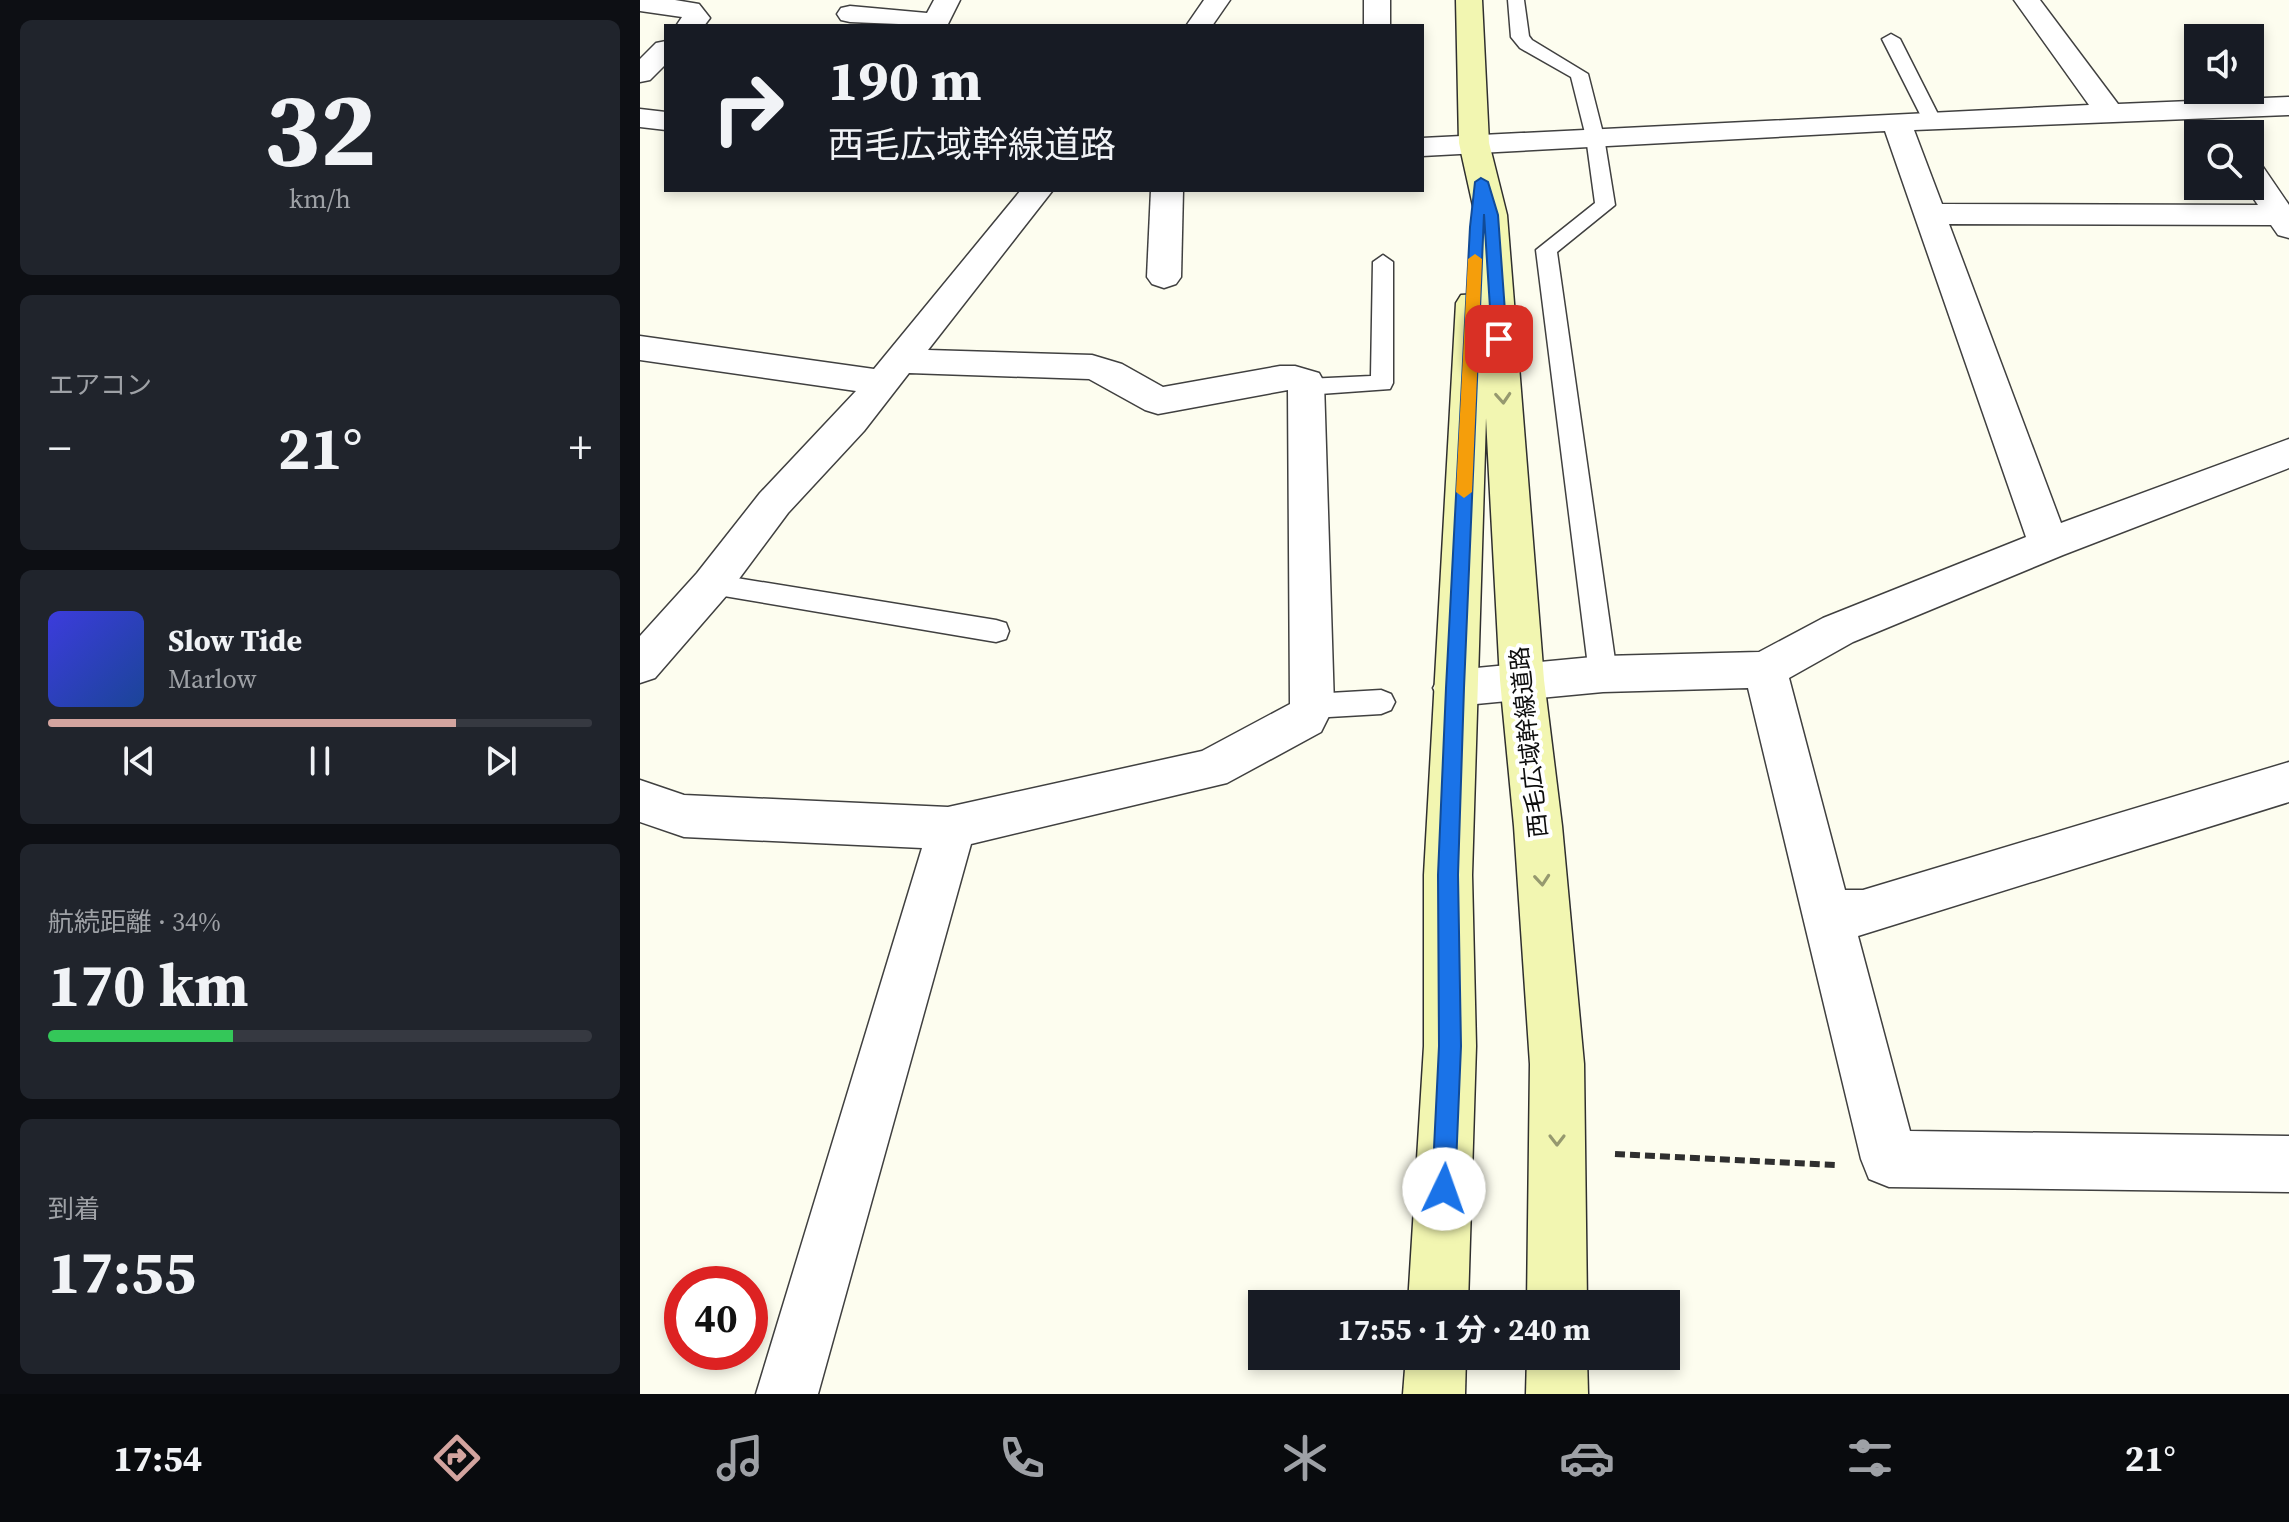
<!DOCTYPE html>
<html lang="ja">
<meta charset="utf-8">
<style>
:root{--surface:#171b24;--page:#20242c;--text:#f1f3f6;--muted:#9ea1a6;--line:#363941;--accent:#d3a49f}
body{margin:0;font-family:"Source Serif 4","Noto Sans JP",serif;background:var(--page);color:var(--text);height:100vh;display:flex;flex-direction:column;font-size:30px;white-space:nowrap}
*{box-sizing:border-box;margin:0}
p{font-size:26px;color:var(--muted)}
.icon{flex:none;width:44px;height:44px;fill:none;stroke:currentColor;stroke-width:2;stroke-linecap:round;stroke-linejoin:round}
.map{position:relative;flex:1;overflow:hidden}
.side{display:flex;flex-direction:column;gap:20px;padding:20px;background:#0d0f14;width:640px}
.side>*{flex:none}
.banner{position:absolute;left:24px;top:24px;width:760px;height:168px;border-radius:0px;box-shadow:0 4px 12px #0003;background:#171b24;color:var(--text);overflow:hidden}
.fabs{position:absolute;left:1544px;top:24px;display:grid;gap:16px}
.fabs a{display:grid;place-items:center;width:80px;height:80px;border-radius:0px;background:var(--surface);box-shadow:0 4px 12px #0003;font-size:40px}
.speed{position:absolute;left:24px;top:1266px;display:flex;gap:16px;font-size:40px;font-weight:700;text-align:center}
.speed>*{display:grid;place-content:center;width:104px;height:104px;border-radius:50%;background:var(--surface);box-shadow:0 4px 12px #0003;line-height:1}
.speed .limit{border:12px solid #d22;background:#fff;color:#111}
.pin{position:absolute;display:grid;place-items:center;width:68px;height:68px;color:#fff;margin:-34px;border-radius:16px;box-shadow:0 4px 12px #0006}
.me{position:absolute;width:88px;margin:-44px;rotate:3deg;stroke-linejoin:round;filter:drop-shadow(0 0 6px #0008)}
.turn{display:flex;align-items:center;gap:28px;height:168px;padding:0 32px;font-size:36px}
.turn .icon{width:104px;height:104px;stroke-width:2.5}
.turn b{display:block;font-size:56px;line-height:68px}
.big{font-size:60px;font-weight:700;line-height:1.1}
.side .tile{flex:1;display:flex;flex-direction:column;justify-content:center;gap:12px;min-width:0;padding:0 28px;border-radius:12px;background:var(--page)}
.side .dial{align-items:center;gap:0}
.dial b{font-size:104px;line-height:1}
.song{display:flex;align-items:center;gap:24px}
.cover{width:96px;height:96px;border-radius:12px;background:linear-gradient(135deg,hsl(240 70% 55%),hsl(220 70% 35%))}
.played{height:8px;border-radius:4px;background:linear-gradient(90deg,var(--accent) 75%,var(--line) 75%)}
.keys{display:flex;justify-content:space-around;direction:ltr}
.heat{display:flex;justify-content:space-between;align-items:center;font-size:44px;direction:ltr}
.charge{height:12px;border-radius:6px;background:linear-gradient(90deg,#34c759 34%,var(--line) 0)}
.trip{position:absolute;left:608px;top:1290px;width:432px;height:80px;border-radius:0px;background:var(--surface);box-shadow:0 4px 12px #0003;font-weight:700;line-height:80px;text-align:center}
.tabs{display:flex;height:128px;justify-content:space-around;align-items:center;background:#090b0e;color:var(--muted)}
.tabs .icon{width:56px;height:56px}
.tabs .selected{color:var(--accent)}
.tabs b{font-size:36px;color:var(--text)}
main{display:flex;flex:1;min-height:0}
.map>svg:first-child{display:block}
</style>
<main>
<section class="side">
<div class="tile dial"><b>32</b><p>km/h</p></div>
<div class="tile"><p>エアコン</p>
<div class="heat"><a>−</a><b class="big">21°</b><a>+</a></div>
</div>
<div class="tile">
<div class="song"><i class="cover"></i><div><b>Slow Tide</b><p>Marlow</p></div></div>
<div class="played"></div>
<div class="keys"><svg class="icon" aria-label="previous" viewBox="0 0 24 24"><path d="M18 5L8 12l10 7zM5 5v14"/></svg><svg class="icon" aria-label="pause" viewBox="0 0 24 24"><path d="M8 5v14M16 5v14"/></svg><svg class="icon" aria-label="next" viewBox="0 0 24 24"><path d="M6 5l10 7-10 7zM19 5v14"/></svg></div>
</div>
<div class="tile"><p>航続距離 · 34%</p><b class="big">170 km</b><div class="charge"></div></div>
<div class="tile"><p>到着</p><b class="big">17:55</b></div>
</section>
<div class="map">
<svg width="1649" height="1394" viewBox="0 0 1649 1394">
<rect width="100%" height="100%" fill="#fdfdef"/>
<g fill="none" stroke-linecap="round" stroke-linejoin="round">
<defs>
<g id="lane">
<polygon points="868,0 884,0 889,36 892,40 948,74 964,137 975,205 917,252 977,674 973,682 963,685 953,682 949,674 896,250 955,203 946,137 931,77 880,48 871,37"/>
<polygon points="1251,34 1260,39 1301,120 1299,124 1285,124 1283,120 1242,39"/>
<polygon points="743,255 753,262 753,383 750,389 666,395 658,393 655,387 658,381 666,379 731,376 733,262"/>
<polygon points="72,574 356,620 366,623 369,631 366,639 356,642 72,594 63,591 59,584 63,577"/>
<polygon points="741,690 751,694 755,702 751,710 741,714 672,718 662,714 658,706 662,698 672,694"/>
</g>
<g id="street">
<polygon points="0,0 35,0 59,4 70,18 64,26 36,26 42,17 0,11"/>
<polygon points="294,0 320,0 307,26 210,22 201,20 197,14 201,8 210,6 287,13"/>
<polygon points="564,0 590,0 572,26 546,26"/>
<rect x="724" y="0" width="26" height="26"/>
<polygon points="1374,0 1400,0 1478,104 1649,97 1649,115 1274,130 1302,204 1618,205 1605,186 1610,186 1610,161 1621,164 1649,205 1649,238 1638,235 1631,225 1309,224 1421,523 1649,439 1649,468 1423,555 1213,642 1149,678 1205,890 1223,890 1649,762 1649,802 1218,936 1270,1131 1649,1136 1649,1192 1249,1187 1229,1179 1221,1159 1108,688 963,692 815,706 800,701 793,688 800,675 815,670 963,656 1119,652 1183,618 1386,537 1245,131 782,156 782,138 1449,105"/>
<polygon points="26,41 26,64 10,80 0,82 0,59 16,43"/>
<polygon points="0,109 26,112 26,130 0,127"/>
<polygon points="381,190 413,190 288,350 452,355 482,364 523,387 640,366 655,366 679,373 684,382 694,706 681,732 587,783 331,844 178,1394 116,1394 282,848 44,837 0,822 0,780 44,795 308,807 562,751 650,704 648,390 518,414 505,410 449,379 269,373 224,431 148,513 87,595 15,678 0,683 0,636 57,573 120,493 216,391 0,360 0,336 234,369"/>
<polygon points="511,190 543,190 541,277 536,284 524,288 512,284 507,277"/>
</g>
<g id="secondary">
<polygon points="816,0 842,0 849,143 867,215 904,680 922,826 944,1064 947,1304 887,1304 890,1064 874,826 860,680 846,418 832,875 836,1046 828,1304 768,1304 784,1046 784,875 816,303 821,295 839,294 835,215 819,143"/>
<polygon points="766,1356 826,1356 825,1394 763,1394"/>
<polygon points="887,1356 947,1356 948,1394 886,1394"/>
</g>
</defs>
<use href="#lane" stroke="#404040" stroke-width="3"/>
<use href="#street" stroke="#404040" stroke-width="3"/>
<use href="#secondary" stroke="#2f2f2f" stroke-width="3"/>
<polyline stroke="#2f2f2f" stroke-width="6" stroke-dasharray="10 5" stroke-linecap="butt" points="975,1154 1196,1165"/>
<use href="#lane" fill="#fff" fill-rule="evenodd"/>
<use href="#street" fill="#fff" fill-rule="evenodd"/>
<use href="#secondary" fill="#f2f6b1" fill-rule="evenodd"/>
</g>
<defs><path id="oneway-chevron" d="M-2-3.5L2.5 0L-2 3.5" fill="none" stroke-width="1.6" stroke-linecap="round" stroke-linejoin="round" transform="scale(2)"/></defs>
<g stroke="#96996f">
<use href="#oneway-chevron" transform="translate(863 398) rotate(86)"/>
<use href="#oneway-chevron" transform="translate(902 880) rotate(85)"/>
<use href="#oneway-chevron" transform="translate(917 1140) rotate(90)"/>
</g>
<polygon fill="#1a73e8" stroke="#114b97" stroke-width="2" points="841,178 848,182 858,215 867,339 859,344 852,339 844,214 824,688 818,875 821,1046 815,1189 812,1197 804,1201 795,1197 792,1189 799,1046 798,875 806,688 830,227 835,182"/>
<polygon fill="#f59e0b" points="835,254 842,259 832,492 824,498 816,492 828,259"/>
<g text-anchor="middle" stroke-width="8" stroke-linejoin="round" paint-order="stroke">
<g font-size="24" fill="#0d0d0d" stroke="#fff">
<text transform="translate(889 742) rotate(-96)" y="8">西毛広域幹線道路</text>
</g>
</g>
</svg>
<div class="fabs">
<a><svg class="icon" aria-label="sound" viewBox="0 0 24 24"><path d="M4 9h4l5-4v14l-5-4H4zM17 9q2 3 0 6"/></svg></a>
<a><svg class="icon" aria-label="search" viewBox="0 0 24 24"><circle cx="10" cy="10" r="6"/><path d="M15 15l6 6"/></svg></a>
</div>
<div class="speed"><div class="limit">40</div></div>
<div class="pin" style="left:859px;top:339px;background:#d93025"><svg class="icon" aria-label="arrive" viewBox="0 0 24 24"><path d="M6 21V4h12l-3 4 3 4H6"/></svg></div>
<svg class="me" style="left:804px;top:1189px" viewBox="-20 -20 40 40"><circle r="19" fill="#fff"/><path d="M0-13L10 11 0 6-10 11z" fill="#1a73e8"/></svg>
<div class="trip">17:55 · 1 分 · 240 m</div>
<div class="banner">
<div class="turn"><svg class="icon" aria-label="right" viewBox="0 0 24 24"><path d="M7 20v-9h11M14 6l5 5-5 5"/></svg><div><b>190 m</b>西毛広域幹線道路</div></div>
</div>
</div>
</main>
<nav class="tabs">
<b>17:54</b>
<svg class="icon selected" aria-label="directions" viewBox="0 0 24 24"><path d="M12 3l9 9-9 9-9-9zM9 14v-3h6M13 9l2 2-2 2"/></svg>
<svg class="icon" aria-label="music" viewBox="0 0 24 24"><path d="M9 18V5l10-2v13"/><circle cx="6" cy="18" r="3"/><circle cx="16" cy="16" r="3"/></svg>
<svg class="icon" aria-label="phone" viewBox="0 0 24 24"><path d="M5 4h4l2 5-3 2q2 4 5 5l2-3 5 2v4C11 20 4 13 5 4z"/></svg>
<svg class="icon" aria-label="climate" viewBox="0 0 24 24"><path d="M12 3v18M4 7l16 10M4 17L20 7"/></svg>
<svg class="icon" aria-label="car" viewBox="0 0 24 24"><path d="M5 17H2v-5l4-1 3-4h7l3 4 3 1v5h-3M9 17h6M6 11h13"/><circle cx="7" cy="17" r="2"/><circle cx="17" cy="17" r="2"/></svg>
<svg class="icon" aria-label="filters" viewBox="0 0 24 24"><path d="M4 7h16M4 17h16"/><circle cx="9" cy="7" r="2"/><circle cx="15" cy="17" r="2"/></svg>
<b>21°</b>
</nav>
